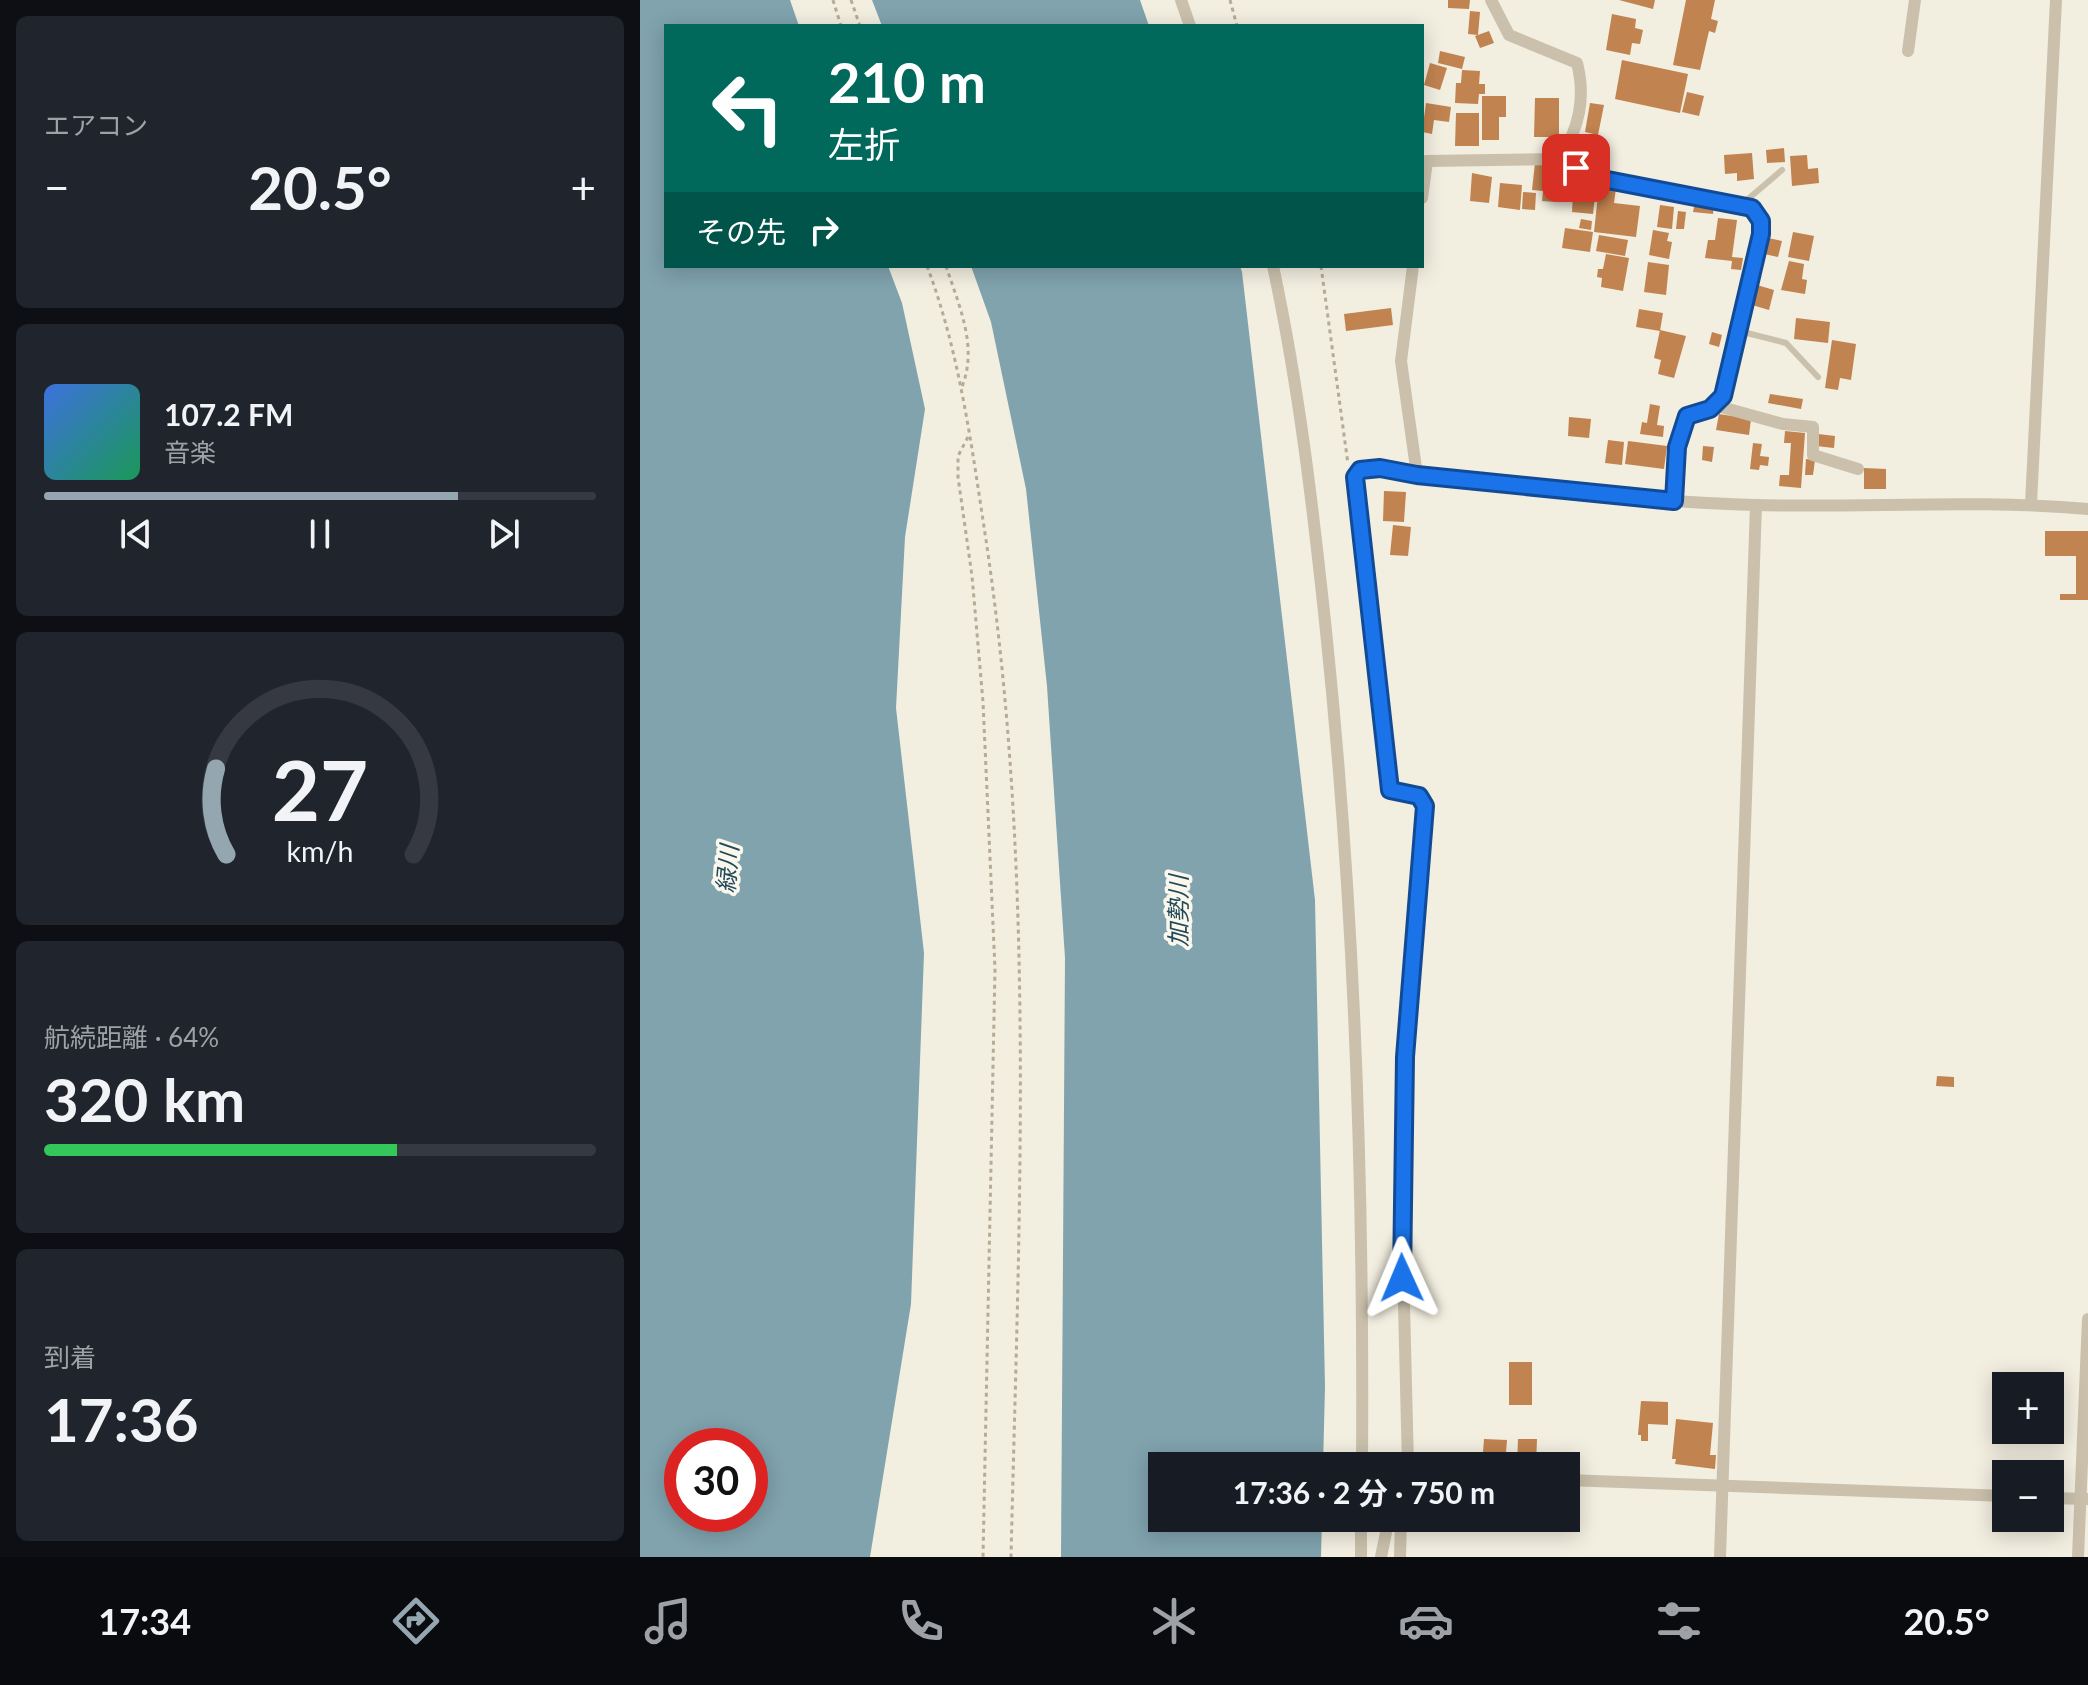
<!DOCTYPE html>
<html lang="ja">
<meta charset="utf-8">
<style>
:root{--surface:#171b24;--page:#20242c;--text:#f1f3f6;--muted:#9ea1a6;--line:#363941;--accent:#94a6af}
body{margin:0;font-family:Lato,"Noto Sans JP",sans-serif;background:var(--page);color:var(--text);height:100vh;display:flex;flex-direction:column;font-size:30px;white-space:nowrap}
*{box-sizing:border-box;margin:0}
p{font-size:26px;color:var(--muted)}
.icon{flex:none;width:44px;height:44px;fill:none;stroke:currentColor;stroke-width:2;stroke-linecap:round;stroke-linejoin:round}
.map{position:relative;flex:1;overflow:hidden}
.sheet{display:flex;flex-direction:column;gap:16px;padding:16px;background:#0d0f14;width:640px}
.sheet>*{flex:none}
.guide{position:absolute;left:24px;top:24px;width:760px;height:244px;border-radius:0px;box-shadow:0 4px 20px #0003;background:#00695c;color:#fff;overflow:hidden}
.tools{position:absolute;left:1352px;top:1372px;display:grid;gap:16px}
.tools a{display:grid;place-items:center;width:72px;height:72px;border-radius:0px;background:var(--surface);box-shadow:0 4px 20px #0003;font-size:40px}
.speed{position:absolute;left:24px;top:1428px;display:flex;gap:16px;font-size:40px;font-weight:700;text-align:center}
.speed>*{display:grid;place-content:center;width:104px;height:104px;border-radius:50%;background:var(--surface);box-shadow:0 4px 20px #0003;line-height:1}
.speed .limit{border:12px solid #d22;background:#fff;color:#111}
.pin{position:absolute;display:grid;place-items:center;width:68px;height:68px;color:#fff;margin:-34px;border-radius:16px;box-shadow:0 4px 12px #0006}
.me{position:absolute;width:88px;margin:-44px;rotate:359deg;stroke-linejoin:round;filter:drop-shadow(0 0 6px #0008)}
.turn{display:flex;align-items:center;gap:28px;height:168px;padding:0 32px;font-size:36px}
.turn .icon{width:104px;height:104px;stroke-width:2.5}
.turn b{display:block;font-size:56px;line-height:68px}
.then{display:flex;align-items:center;height:76px;padding:0 32px;background:#0003;gap:16px;font-size:30px}
.big{font-size:60px;font-weight:700;line-height:1.1}
.sheet .card{flex:1;display:flex;flex-direction:column;justify-content:center;gap:12px;min-width:0;padding:0 28px;border-radius:12px;background:var(--page)}
.sheet .dial{align-items:center;gap:0}
.dial svg{height:208px;overflow:visible;fill:none;stroke:var(--line);stroke-width:7;stroke-linecap:round;text-anchor:middle}
.dial text{fill:var(--text);stroke:none}
.song{display:flex;align-items:center;gap:24px}
.cover{width:96px;height:96px;border-radius:12px;background:linear-gradient(135deg,hsl(220 70% 55%),hsl(150 70% 35%))}
.played{height:8px;border-radius:4px;background:linear-gradient(90deg,var(--accent) 75%,var(--line) 75%)}
.keys{display:flex;justify-content:space-around;direction:ltr}
.heat{display:flex;justify-content:space-between;align-items:center;font-size:44px;direction:ltr}
.charge{height:12px;border-radius:6px;background:linear-gradient(90deg,#34c759 64%,var(--line) 0)}
.trip{position:absolute;left:508px;top:1452px;width:432px;height:80px;border-radius:0px;background:var(--surface);box-shadow:0 4px 20px #0003;font-weight:700;line-height:80px;text-align:center}
.menu{display:flex;height:128px;justify-content:space-around;align-items:center;background:#090b0e;color:var(--muted)}
.menu .icon{width:56px;height:56px}
.menu .current{color:var(--accent)}
.menu b{font-size:36px;color:var(--text)}
main{display:flex;flex:1;min-height:0}
.map>svg:first-child{display:block}
</style>
<main>
<section class="sheet">
<div class="card"><p>エアコン</p>
<div class="heat"><a>−</a><b class="big">20.5°</b><a>+</a></div>
</div>
<div class="card">
<div class="song"><i class="cover"></i><div><b>107.2 FM</b><p>音楽</p></div></div>
<div class="played"></div>
<div class="keys"><svg class="icon" aria-label="previous" viewBox="0 0 24 24"><path d="M18 5L8 12l10 7zM5 5v14"/></svg><svg class="icon" aria-label="pause" viewBox="0 0 24 24"><path d="M8 5v14M16 5v14"/></svg><svg class="icon" aria-label="next" viewBox="0 0 24 24"><path d="M6 5l10 7-10 7zM19 5v14"/></svg></div>
</div>
<div class="card dial"><svg viewBox="0 0 100 80">
<path d="M14 69A42 42 0 1 1 86 69"/>
<path d="M14 69A42 42 0 0 1 10 36" stroke="#94a6af"/>
<text x="50" y="56" font-size="32" font-weight="700">27</text>
<text x="50" y="72" font-size="11">km/h</text>
</svg></div>
<div class="card"><p>航続距離 · 64%</p><b class="big">320 km</b><div class="charge"></div></div>
<div class="card"><p>到着</p><b class="big">17:36</b></div>
</section>
<div class="map">
<svg width="1448" height="1557" viewBox="0 0 1448 1557">
<rect width="100%" height="100%" fill="#f2eee0"/>
<g fill="#80a3ae" fill-rule="evenodd">
<path d="M0,0H150L159,26H26V266H248L262,303L285,409L265,537L256,708L284,953L271,1304L230,1557H0ZM110,1446V1514H42V1446Z"/>
<polygon points="232,0 500,0 509,26 242,26"/>
<polygon points="331,266 600,266 602,272 675,900 685,1387 683,1466 522,1466 522,1518 682,1518 681,1557 421,1557 425,958 407,686 386,489 351,322"/>
</g>
<g fill="#c18350">
<polygon points="808,0 830,0 829,9 808,8"/>
<polygon points="979,0 1015,0 1013,9"/>
<polygon points="1046,0 1075,0 1071,19 1078,21 1075,33 1069,31 1060,70 1033,65"/>
<polygon points="830,11 840,12 838,35 828,34"/>
<polygon points="972,14 996,19 995,28 1003,30 1000,44 992,43 990,55 966,50"/>
<polygon points="849,31 854,43 840,48 835,36"/>
<polygon points="800,51 825,57 822,69 798,63"/>
<polygon points="982,60 1048,74 1040,113 975,99"/>
<polygon points="790,63 807,68 800,90 784,85"/>
<polygon points="822,70 840,71 839,84 845,84 845,94 839,94 838,104 815,103 816,83 821,83"/>
<polygon points="1047,92 1064,96 1059,116 1042,112"/>
<polygon points="842,96 866,96 866,117 859,117 859,140 842,140"/>
<polygon points="895,98 919,98 919,137 894,137"/>
<polygon points="786,103 811,107 809,122 794,120 792,134 782,132"/>
<polygon points="950,103 964,105 958,135 945,132"/>
<polygon points="816,113 839,113 839,146 815,146"/>
<polygon points="1144,148 1145,162 1127,163 1126,150"/>
<polygon points="1112,153 1114,179 1097,181 1097,173 1085,174 1084,155"/>
<polygon points="1167,155 1168,169 1178,168 1179,183 1152,186 1150,156"/>
<polygon points="895,163 920,166 916,202 902,201 903,191 892,190"/>
<polygon points="832,173 852,177 849,203 830,201"/>
<polygon points="935,174 952,180 951,194 932,192"/>
<polygon points="860,183 882,185 880,210 858,207"/>
<polygon points="959,186 976,188 974,203 1000,206 996,237 954,232"/>
<polygon points="883,192 896,193 895,210 882,209"/>
<polygon points="933,194 955,196 953,214 932,212"/>
<polygon points="1055,202 1074,205 1073,214 1053,212"/>
<polygon points="1020,205 1034,207 1032,229 1017,227"/>
<polygon points="1038,211 1046,212 1044,229 1036,229"/>
<polygon points="1078,218 1097,220 1092,257 1103,258 1101,270 1091,269 1092,261 1065,258 1068,240 1075,240"/>
<polygon points="941,219 952,221 951,230 939,228"/>
<polygon points="925,228 953,232 950,252 922,248"/>
<polygon points="1013,230 1029,233 1027,241 1032,242 1029,259 1009,255"/>
<polygon points="1153,232 1174,236 1169,261 1148,257"/>
<polygon points="959,235 988,240 985,256 956,251"/>
<polygon points="1128,238 1142,241 1138,257 1124,254"/>
<polygon points="966,254 989,258 983,291 961,287 962,278 957,277 958,269 963,269"/>
<polygon points="1149,261 1164,264 1162,279 1167,280 1165,294 1141,290"/>
<polygon points="1008,262 1029,265 1026,295 1004,292"/>
<polygon points="1117,285 1134,290 1129,310 1112,305"/>
<polygon points="751,308 753,325 706,331 704,314"/>
<polygon points="999,309 1023,313 1020,331 996,327"/>
<polygon points="1156,318 1190,322 1188,343 1154,339"/>
<polygon points="1020,330 1046,336 1034,378 1018,374 1021,360 1014,358"/>
<polygon points="1072,332 1082,335 1079,347 1069,344"/>
<polygon points="1192,340 1216,344 1211,380 1200,378 1198,390 1185,388"/>
<polygon points="1130,394 1163,399 1161,409 1128,403"/>
<polygon points="1010,404 1020,406 1017,425 1024,426 1023,437 1000,434 1002,422 1007,423"/>
<polygon points="1079,414 1111,419 1109,435 1076,430"/>
<polygon points="929,417 951,419 949,438 928,436"/>
<polygon points="1145,431 1165,433 1161,488 1139,486 1140,475 1149,475 1151,443 1144,443"/>
<polygon points="1178,434 1195,436 1194,448 1176,446"/>
<polygon points="968,440 984,442 982,465 965,463"/>
<polygon points="988,441 1027,446 1024,469 985,464"/>
<polygon points="1113,443 1122,444 1120,456 1129,457 1128,466 1120,465 1119,470 1110,469"/>
<polygon points="1063,446 1074,447 1072,462 1062,460"/>
<polygon points="1166,459 1175,460 1173,475 1165,475"/>
<polygon points="1224,468 1246,469 1246,489 1224,489"/>
<polygon points="744,491 766,492 764,522 743,521"/>
<polygon points="753,525 771,527 768,556 750,555"/>
<polygon points="1405,531 1448,531 1448,600 1420,600 1420,594 1436,594 1436,556 1405,556"/>
<polygon points="1297,1076 1314,1077 1314,1087 1296,1086"/>
<rect x="869" y="1362" width="23" height="43"/>
<polygon points="1001,1401 1028,1402 1028,1425 1008,1424 1008,1441 1001,1441 1001,1435 998,1435"/>
<polygon points="1036,1419 1073,1423 1070,1455 1076,1455 1075,1469 1035,1464 1036,1459 1032,1459"/>
<polygon points="844,1439 867,1440 866,1453 843,1452"/>
<polygon points="878,1439 897,1439 896,1466 877,1466"/>
</g>
<g fill="none" stroke-linecap="round" stroke-linejoin="round">
<g stroke="#b6ab96" stroke-width="3" stroke-dasharray="4 4" stroke-linecap="butt">
<polyline points="193,0 201,26"/>
<polyline points="211,0 220,26"/>
<polyline points="590,0 597,26"/>
<path d="M287,266C320,353 332,449 346,540C396,876 379,1218 371,1557"/>
<path d="M306,266C319,306 339,348 321,389"/>
<polyline points="681,266 708,464"/>
<polyline points="328,437 318,456 318,477 332,576 343,702 355,969 343,1557"/>
</g>
<g stroke="#cac0ac" stroke-width="6">
<polyline points="1101,205 1142,170"/>
<polyline points="1099,331 1146,343 1178,377"/>
</g>
<g stroke="#cac0ac" stroke-width="12">
<polyline points="541,0 550,26"/>
<path d="M851,0L869,35L937,63C946,98 939,128 920,159"/>
<polyline points="1268,51 1275,0"/>
<polyline points="782,198 787,161 920,159 952,177 1112,208 1121,221 1121,234 1083,396 1070,409 1047,416 1037,447 1034,501"/>
<path d="M633,266C659,387 673,508 686,631C715,909 724,1187 722,1466"/>
<polyline points="773,266 761,361 777,475"/>
<polyline points="1074,405 1143,424 1173,427 1173,455 1218,469"/>
<polyline points="1391,504 1416,0"/>
<path d="M768,1466L761,1183L765,1057L785,806L779,796L750,790L715,477L720,470L740,468L777,475C889,487 1002,502 1115,505C1226,508 1337,499 1448,509"/>
<polyline points="926,1480 1366,1496"/>
<polyline points="1410,1498 1447,1499"/>
<polyline points="721,1557 721,1518"/>
<polyline points="741,1557 749,1518"/>
<polyline points="760,1557 761,1518"/>
<polyline points="1080,1557 1116,505"/>
<polyline points="1438,1557 1448,1319"/>
</g>
</g>
<g fill="none" stroke-linecap="round" stroke-linejoin="round">
<defs>
<polyline id="route" points="762,1278 765,1057 785,806 779,796 750,790 715,477 720,470 740,468 777,475 1034,501 1037,447 1047,416 1070,409 1083,396 1121,234 1121,221 1112,208 952,177 936,168"/>
</defs>
<use href="#route" stroke="#114b97" stroke-width="20"/>
<use href="#route" stroke="#1a73e8" stroke-width="14"/>
</g>
<g text-anchor="middle" stroke-width="7" stroke-linejoin="round" paint-order="stroke">
<g font-size="24" font-style="italic" fill="#224959" stroke="#faf7ed">
<text transform="translate(88 869) rotate(-85)" y="8">緑川</text>
<text transform="translate(539 911) rotate(-90)" y="8">加勢川</text>
</g>
</g>
</svg>
<div class="tools">
<a>+</a>
<a>−</a>
</div>
<div class="speed"><div class="limit">30</div></div>
<div class="pin" style="left:936px;top:168px;background:#d93025"><svg class="icon" aria-label="arrive" viewBox="0 0 24 24"><path d="M6 21V4h12l-3 4 3 4H6"/></svg></div>
<svg class="me" style="left:762px;top:1278px" viewBox="-20 -20 40 40"><path d="M0-17L14 15 0 8-14 15z" fill="#1a73e8" stroke="#fff" stroke-width="4"/></svg>
<div class="trip">17:36 · 2 分 · 750 m</div>
<div class="guide">
<div class="turn"><svg class="icon" aria-label="left" viewBox="0 0 24 24"><path d="M17 20v-9H6M10 6l-5 5 5 5"/></svg><div><b>210 m</b>左折</div></div>
<div class="then">その先<svg class="icon" aria-label="right" viewBox="0 0 24 24"><path d="M7 20v-9h11M14 6l5 5-5 5"/></svg></div>
</div>
</div>
</main>
<nav class="menu">
<b>17:34</b>
<svg class="icon current" aria-label="directions" viewBox="0 0 24 24"><path d="M12 3l9 9-9 9-9-9zM9 14v-3h6M13 9l2 2-2 2"/></svg>
<svg class="icon" aria-label="music" viewBox="0 0 24 24"><path d="M9 18V5l10-2v13"/><circle cx="6" cy="18" r="3"/><circle cx="16" cy="16" r="3"/></svg>
<svg class="icon" aria-label="phone" viewBox="0 0 24 24"><path d="M5 4h4l2 5-3 2q2 4 5 5l2-3 5 2v4C11 20 4 13 5 4z"/></svg>
<svg class="icon" aria-label="climate" viewBox="0 0 24 24"><path d="M12 3v18M4 7l16 10M4 17L20 7"/></svg>
<svg class="icon" aria-label="car" viewBox="0 0 24 24"><path d="M5 17H2v-5l4-1 3-4h7l3 4 3 1v5h-3M9 17h6M6 11h13"/><circle cx="7" cy="17" r="2"/><circle cx="17" cy="17" r="2"/></svg>
<svg class="icon" aria-label="filters" viewBox="0 0 24 24"><path d="M4 7h16M4 17h16"/><circle cx="9" cy="7" r="2"/><circle cx="15" cy="17" r="2"/></svg>
<b>20.5°</b>
</nav>
